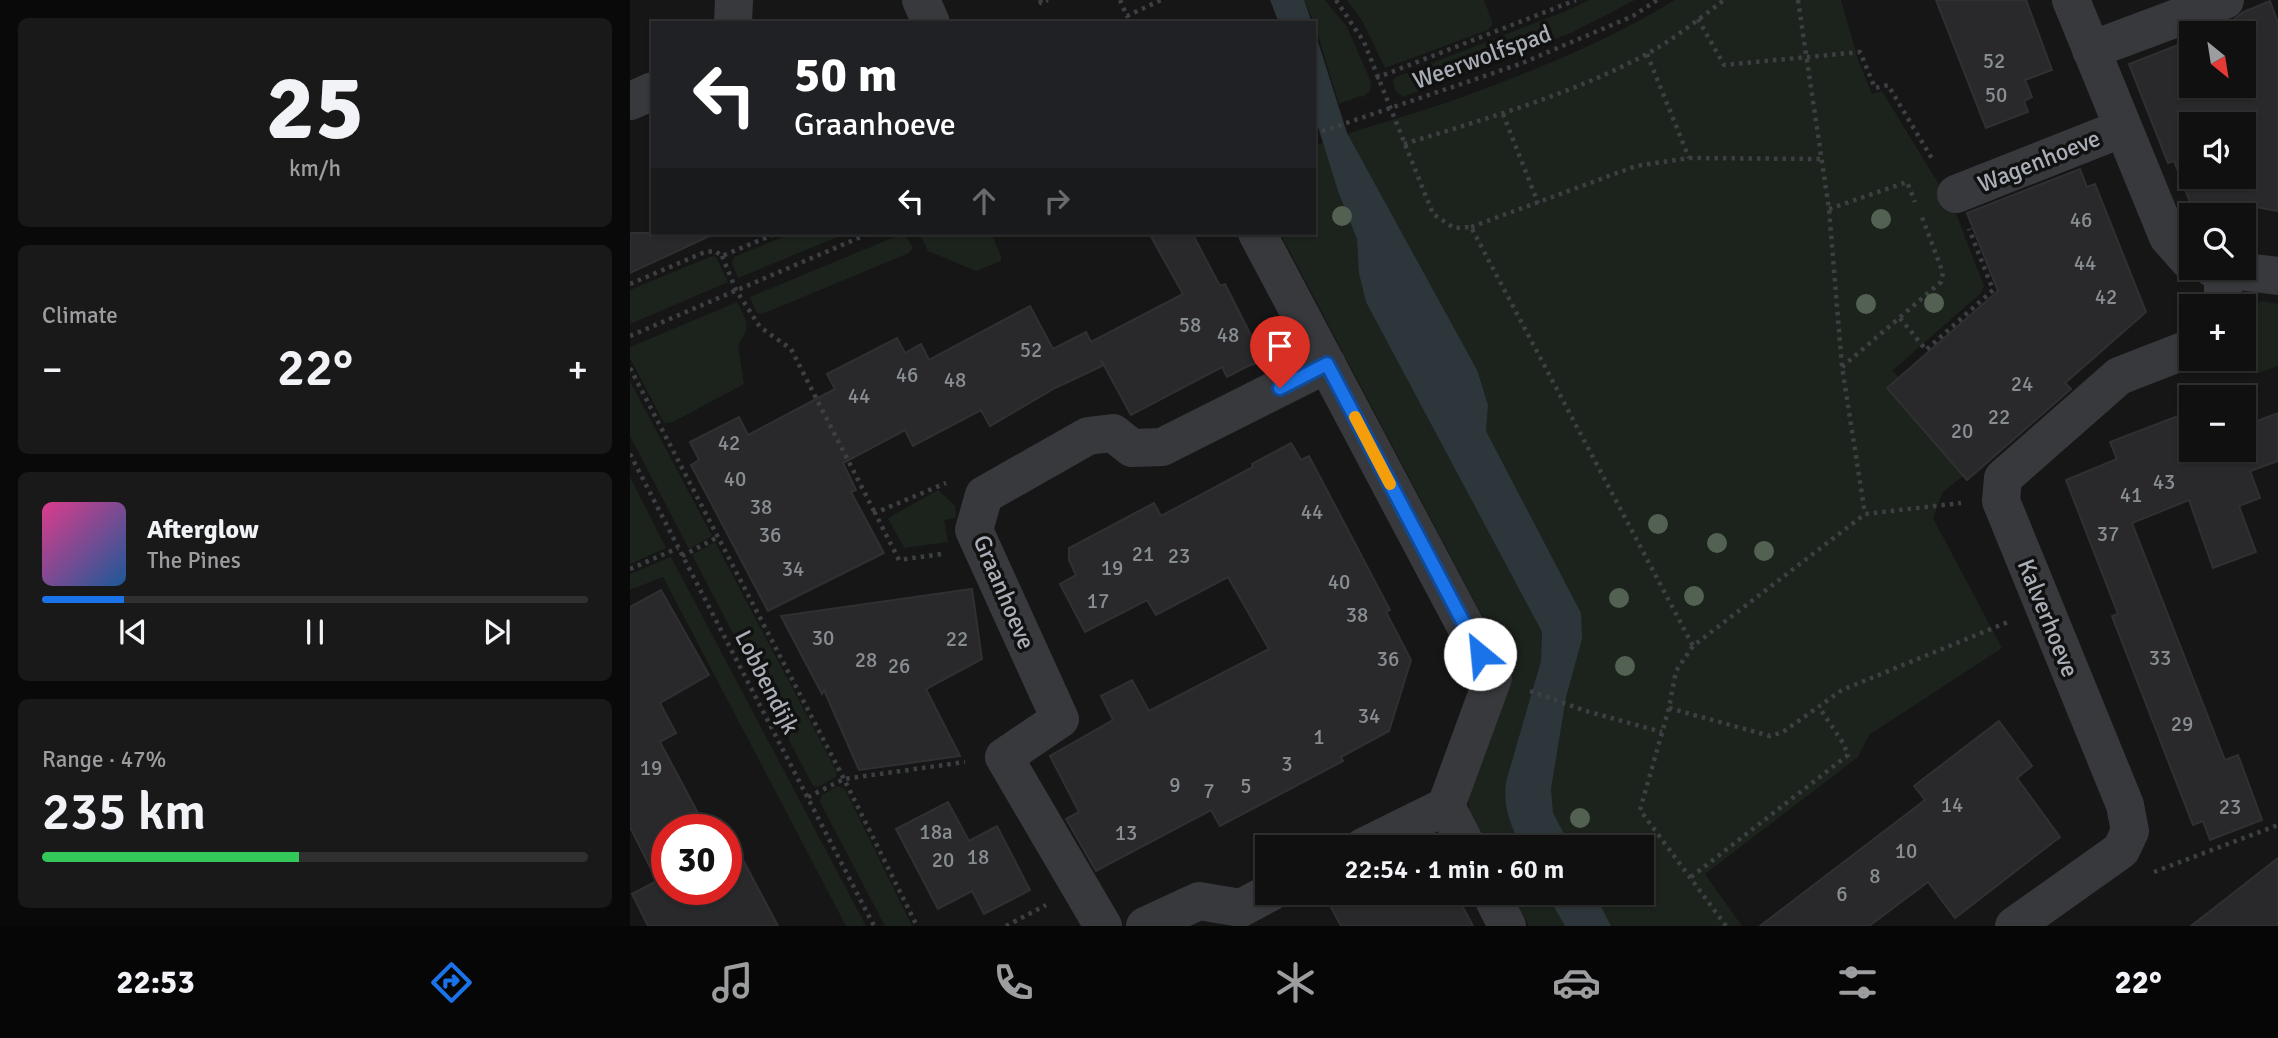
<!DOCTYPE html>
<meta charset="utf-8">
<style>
:root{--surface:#101011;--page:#19191a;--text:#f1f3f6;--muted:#9c9d9f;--line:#303031;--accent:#1a73e8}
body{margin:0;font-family:Signika,sans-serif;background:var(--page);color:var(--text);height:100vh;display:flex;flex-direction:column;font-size:26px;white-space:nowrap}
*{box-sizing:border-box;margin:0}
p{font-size:23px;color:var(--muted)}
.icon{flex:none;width:38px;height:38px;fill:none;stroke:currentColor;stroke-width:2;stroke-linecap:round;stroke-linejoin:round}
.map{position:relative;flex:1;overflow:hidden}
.sheet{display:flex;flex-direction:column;gap:18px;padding:18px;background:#090909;width:630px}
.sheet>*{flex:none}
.guide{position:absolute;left:21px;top:21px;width:665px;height:214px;border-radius:0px;box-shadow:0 2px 5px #0004,0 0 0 2px var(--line);background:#202124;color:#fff;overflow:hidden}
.needle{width:46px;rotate:150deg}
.buttons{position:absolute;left:1549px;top:21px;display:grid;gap:14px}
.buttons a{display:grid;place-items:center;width:77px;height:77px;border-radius:0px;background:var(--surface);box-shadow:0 2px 5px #0004,0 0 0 2px var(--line);font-size:35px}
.speed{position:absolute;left:21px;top:814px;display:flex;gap:14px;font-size:35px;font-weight:700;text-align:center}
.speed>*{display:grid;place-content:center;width:91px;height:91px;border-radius:50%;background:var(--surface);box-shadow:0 2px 5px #0004,0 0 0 2px var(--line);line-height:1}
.speed .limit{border:10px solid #d22;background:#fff;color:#111}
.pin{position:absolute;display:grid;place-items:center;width:60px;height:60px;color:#fff;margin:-72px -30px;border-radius:50% 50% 50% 0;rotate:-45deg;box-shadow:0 0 7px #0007}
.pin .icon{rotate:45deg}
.me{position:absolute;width:77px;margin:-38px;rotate:332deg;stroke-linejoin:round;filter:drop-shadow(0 0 5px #0008)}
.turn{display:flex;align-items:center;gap:24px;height:147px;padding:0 28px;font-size:32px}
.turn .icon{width:91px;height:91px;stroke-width:2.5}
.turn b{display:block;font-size:49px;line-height:60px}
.lanes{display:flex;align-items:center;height:66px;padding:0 28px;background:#0003;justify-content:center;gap:35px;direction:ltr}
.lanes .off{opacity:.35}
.big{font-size:52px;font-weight:600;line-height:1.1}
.sheet .card{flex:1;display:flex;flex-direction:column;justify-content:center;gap:10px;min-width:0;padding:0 24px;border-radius:10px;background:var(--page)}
.sheet .dial{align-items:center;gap:0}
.dial b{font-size:91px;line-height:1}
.song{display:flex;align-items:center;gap:21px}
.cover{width:84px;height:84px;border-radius:10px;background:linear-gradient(135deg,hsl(330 70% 55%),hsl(210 70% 35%))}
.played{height:7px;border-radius:4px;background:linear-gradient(90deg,var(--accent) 15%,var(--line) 15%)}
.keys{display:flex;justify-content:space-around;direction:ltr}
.heat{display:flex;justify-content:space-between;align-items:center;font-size:38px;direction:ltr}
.charge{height:10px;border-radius:5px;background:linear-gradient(90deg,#34c759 47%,var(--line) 0)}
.trip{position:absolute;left:625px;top:835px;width:399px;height:70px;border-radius:0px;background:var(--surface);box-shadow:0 2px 5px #0004,0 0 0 2px var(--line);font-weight:600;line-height:70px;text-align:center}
.tabs{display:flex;height:112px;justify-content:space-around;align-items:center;background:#060607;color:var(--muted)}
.tabs .icon{width:49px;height:49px}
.tabs .selected{color:var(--accent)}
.tabs b{font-size:32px;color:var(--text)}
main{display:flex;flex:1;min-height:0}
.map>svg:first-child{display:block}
</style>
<main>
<section class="sheet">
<div class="card dial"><b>25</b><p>km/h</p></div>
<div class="card"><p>Climate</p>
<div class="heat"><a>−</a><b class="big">22°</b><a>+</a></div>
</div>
<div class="card">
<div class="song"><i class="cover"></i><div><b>Afterglow</b><p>The Pines</p></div></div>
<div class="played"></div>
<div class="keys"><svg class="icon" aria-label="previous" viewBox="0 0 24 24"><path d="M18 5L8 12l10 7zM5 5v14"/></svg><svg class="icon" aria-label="pause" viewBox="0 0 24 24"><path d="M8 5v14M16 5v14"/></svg><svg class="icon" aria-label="next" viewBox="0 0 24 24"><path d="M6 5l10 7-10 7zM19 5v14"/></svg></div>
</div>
<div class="card"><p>Range · 47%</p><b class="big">235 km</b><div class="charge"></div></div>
</section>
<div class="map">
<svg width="1648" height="926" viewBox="0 0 1648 926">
<rect width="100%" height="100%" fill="#161617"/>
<g fill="#1c221c">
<polygon points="674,0 695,0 717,27 741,82 740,91 733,97 730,96 709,104 684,23"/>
<polygon points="717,0 854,0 863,24 858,30 755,68 733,22"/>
<polygon points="959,0 1005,0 941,33 773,97 765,90 763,80 766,77 936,11"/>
<path d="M1045,0H1211L1228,59L1242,94L1252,91L1325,211L1354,286L1351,293L1262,371L1269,377L1256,388L1333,476L1313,492L1303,518L1372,648L1239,735L1228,757L1075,874L1112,926H899L882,893L1012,892V847H857L840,813L838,799L879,676L878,665L650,233H684V146C729,128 776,117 821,101C899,73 974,43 1045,0Z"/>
<polygon points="163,233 217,233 108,278 102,263 104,257"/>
<polygon points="274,233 283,248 279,253 132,314 126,312 120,297"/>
<polygon points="289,233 361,233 371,256 371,261 346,271 298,251"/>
<polygon points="82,256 86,257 98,282 0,324 0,290"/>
<polygon points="1632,301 1648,304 1648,366 1629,373 1617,342 1622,307"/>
<path d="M107,302C117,323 122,325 108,345L114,384L43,422L34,423L0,358V347Z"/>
<polygon points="0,381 82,536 59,549 0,436"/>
<polygon points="0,477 36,548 0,564"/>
<polygon points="308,490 325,506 326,518 314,520 318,542 274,548 258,518"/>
<polygon points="85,542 207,772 206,777 188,787 183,786 62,555"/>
<polygon points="41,557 236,926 216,926 33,577 0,590 0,574"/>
<polygon points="208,786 215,789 282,926 255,926 190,802 192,795"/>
</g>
<g fill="#2d363a">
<polygon points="640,0 674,0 682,23 649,23"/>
<path d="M684,29L717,133L847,370L858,405L856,431L951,613L952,639L936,697L921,789L923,813L941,847H892C880,825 873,807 876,782L911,661L912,632L736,302L729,273L727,239L708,191L684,114Z"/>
<polygon points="916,893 964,893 981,926 935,926"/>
</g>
<g fill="#29292b" stroke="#303033" stroke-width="2" fill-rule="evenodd">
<polygon points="1306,0 1396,0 1422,70 1395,80 1402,97 1394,101 1398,112 1356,128"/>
<path d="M1640,1L1648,23V211L1608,204L1606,215H1565L1544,161L1538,163L1499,64L1561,40V86H1614V33H1580L1584,32L1582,28L1603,20L1613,12ZM1561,124H1614V177H1561Z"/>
<polygon points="1450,169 1457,187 1465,184 1516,312 1435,383 1441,389 1337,480 1257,388 1368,291 1337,213"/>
<polygon points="0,233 86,233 0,273"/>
<polygon points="519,233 562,233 590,286 595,284 634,361 618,366 597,377 592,367 501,415 471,360 474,365 425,388 360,426 351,410 283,446 275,430 213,463 226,490 221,492 254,553 138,611 61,465 69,460 60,442 109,417 118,435 205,389 197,374 267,338 275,353 291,344 299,360 400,306 423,349 456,332 461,342 553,294"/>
<polygon points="1561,411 1561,450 1614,450 1614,426 1648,413 1648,461 1620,471 1630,498 1609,506 1626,552 1583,568 1559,500 1502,523 1595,760 1608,755 1632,820 1580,840 1573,821 1563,825 1482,616 1488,614 1436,480 1487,459 1480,442"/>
<polygon points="661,443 671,460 679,456 760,610 756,612 781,660 759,731 711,757 713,761 590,826 581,810 466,871 436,819 449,812 420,756 483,720 471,696 502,680 519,711 639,649 598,577 526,615 517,600 455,632 430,584 446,575 439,560 439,548 524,503 531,516 623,467 622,464"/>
<polygon points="342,589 352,659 296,689 330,756 229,770 194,690 192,694 151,616"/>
<polygon points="31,590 79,675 30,703 46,733 30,742 77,830 37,830 37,889 96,889 96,830 78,830 93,822 148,926 18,926 2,894 27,881 0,827 0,607"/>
<polygon points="1369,721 1402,766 1387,778 1430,837 1325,918 1298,882 1239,926 1130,926 1295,800 1284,786"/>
<polygon points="318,802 339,841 367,826 400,890 354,914 342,891 308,909 266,829"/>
<polygon points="1648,858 1648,926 1561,926 1602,894"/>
<polygon points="693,892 825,892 843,926 711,926"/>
</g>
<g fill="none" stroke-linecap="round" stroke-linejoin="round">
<g stroke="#3d4043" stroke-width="4.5" stroke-dasharray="3.5 5" stroke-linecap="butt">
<polyline points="410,0 411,3 418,0"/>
<polyline points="490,0 497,16 531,0"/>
<polyline points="706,0 734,42 803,214 824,228 841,227 1063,646"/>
<polyline points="1168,0 1199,209 1212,367 1235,514"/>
<polyline points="1068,19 1094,65 1230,52 1245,88 1258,85 1304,162"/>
<polyline points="1017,54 1059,158"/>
<polyline points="746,78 946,0"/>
<polyline points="873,114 908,203"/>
<polyline points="684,134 890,64 1003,16 1027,0"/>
<path d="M774,144C855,119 940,95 1015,55C1043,40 1069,19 1094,0"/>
<polyline points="1199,209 1277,182 1285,202"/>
<polyline points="841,227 1006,166 1059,158 1192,159"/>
<polyline points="92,256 106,290 130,327 161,349 245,513"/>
<polyline points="0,284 75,252 85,251 92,256 147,233"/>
<polyline points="1270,318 1296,350 1363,290 1339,229"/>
<polyline points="0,336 240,233"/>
<polyline points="1212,367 1311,282 1313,273 1292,217"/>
<polyline points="0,368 214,779 287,926"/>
<polyline points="0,454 244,926"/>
<polyline points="311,554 269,560 245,513 316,483"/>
<polyline points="52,556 88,537"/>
<polyline points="0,569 48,548"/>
<polyline points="900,691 956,711 1032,732"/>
<polyline points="1039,708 1140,736 1153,732 1212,690 1378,622"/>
<polyline points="178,797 214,779 335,762"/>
<polyline points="1524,872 1648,825"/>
<polyline points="1061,877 1218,755 1213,743 1189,707"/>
<polyline points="376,926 416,905"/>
<polyline points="1096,926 1010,810 1039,708 1046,671 1063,646 1235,514 1331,503"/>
</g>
<g stroke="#37393c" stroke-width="38">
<polyline points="291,0 301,23"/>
<polyline points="1441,0 1538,237 1561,263"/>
<polyline points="103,23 104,0"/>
<polyline points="1461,50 1595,0"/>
<polyline points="0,101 23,91"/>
<polyline points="1326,194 1493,128"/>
<polyline points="627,233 863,678 816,806 837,847"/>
<polyline points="1582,268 1648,276"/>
<polyline points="1593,306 1593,270"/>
<polyline points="733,847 816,806"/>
<polyline points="860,892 877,926"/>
<polyline points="473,926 374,757 430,719 344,530 354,495 458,436 483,433 502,448 532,447 697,364"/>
<polyline points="515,926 569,901 611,908 641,892"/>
<polyline points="1384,926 1491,850 1500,831 1495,805 1371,501 1373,478 1489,376 1561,348"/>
</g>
</g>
<g fill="#526152">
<circle cx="712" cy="216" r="10"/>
<circle cx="1251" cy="219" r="10"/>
<circle cx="1304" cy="303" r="10"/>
<circle cx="1236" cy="304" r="10"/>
<circle cx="1028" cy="524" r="10"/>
<circle cx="1087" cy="543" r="10"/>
<circle cx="1134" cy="551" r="10"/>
<circle cx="1064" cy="596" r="10"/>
<circle cx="989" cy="598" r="10"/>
<circle cx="995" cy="666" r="10"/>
<circle cx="950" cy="818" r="10"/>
</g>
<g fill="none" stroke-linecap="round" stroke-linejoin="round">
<defs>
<polyline id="route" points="650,388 697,364 850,654"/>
</defs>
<use href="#route" stroke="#114b97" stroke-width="18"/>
<use href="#route" stroke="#1a73e8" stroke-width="12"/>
<polyline stroke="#f59e0b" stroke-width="12" points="725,417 760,484"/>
</g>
<g text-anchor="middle" stroke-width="7" stroke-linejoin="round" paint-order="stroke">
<g font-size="21" fill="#888d92">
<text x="1364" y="68">52</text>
<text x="1366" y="102">50</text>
<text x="1451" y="227">46</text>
<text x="1455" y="270">44</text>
<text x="1476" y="304">42</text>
<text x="560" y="332">58</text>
<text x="598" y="342">48</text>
<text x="401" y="357">52</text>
<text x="277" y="382">46</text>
<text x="325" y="387">48</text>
<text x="1392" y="391">24</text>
<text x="229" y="403">44</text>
<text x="1369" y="424">22</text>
<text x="1332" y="438">20</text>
<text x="99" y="450">42</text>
<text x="105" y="486">40</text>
<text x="1534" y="489">43</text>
<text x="1501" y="502">41</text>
<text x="131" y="514">38</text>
<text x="682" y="519">44</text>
<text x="1478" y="541">37</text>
<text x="140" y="542">36</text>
<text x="513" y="561">21</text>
<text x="549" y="563">23</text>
<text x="482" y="575">19</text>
<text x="163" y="576">34</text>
<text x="709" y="589">40</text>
<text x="468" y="608">17</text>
<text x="727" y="622">38</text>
<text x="193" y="645">30</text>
<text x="327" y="646">22</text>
<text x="1530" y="665">33</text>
<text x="758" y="666">36</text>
<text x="236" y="667">28</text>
<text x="269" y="673">26</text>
<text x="739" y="723">34</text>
<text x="1552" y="731">29</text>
<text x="689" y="744">1</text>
<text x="657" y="771">3</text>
<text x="21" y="775">19</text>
<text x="545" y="792">9</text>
<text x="616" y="793">5</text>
<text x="579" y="798">7</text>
<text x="1322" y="812">14</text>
<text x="1600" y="814">23</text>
<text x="306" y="839">18a</text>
<text x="496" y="840">13</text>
<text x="1276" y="858">10</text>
<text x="348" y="864">18</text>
<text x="313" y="867">20</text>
<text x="1245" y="883">8</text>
<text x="1212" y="901">6</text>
</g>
<g font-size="24" fill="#a9afb6" stroke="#111112">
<text transform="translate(852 57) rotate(-20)" y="8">Weerwolfspad</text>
<text transform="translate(1409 161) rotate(-22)" y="8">Wagenhoeve</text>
<text transform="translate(374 592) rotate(67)" y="8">Graanhoeve</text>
<text transform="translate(1418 618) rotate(68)" y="8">Kalverhoeve</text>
<text transform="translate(137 682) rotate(63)" y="8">Lobbendijk</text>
</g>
</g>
</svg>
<div class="buttons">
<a><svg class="needle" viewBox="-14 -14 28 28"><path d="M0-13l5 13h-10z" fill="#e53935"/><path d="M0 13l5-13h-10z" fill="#9c9d9f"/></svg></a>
<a><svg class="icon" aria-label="sound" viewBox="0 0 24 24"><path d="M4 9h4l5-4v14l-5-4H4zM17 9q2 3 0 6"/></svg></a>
<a><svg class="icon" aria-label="search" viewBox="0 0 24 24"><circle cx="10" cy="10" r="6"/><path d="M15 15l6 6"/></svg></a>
<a>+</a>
<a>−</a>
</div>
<div class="speed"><div class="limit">30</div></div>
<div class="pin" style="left:650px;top:388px;background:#d93025"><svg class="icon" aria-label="arrive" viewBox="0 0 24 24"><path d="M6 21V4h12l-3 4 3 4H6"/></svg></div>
<svg class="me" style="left:850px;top:654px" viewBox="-20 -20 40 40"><circle r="19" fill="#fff"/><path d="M0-13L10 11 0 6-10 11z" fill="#1a73e8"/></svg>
<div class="trip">22:54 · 1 min · 60 m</div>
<div class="guide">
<div class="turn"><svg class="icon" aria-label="left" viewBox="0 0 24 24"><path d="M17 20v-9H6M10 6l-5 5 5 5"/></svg><div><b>50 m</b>Graanhoeve</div></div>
<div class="lanes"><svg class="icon" aria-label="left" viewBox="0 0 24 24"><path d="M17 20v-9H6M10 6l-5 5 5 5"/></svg><svg class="icon off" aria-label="ahead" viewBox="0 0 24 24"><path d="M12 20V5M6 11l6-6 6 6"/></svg><svg class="icon off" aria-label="right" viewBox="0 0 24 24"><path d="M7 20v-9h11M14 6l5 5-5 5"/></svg></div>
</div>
</div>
</main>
<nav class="tabs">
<b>22:53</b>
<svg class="icon selected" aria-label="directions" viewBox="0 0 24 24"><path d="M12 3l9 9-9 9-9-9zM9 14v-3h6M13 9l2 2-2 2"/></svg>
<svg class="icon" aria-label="music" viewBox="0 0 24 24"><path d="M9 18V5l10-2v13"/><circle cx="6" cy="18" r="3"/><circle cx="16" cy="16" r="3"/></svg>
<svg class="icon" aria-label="phone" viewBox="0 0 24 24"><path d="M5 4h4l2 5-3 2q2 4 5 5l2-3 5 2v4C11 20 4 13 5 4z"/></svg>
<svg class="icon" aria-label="climate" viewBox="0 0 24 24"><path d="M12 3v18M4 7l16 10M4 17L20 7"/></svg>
<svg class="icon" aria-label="car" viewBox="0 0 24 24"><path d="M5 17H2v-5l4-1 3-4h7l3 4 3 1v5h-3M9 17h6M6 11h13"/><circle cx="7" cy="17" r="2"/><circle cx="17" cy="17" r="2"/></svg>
<svg class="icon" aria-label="filters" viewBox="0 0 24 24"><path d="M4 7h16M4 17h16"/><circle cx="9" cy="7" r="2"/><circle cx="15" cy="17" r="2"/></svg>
<b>22°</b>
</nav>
